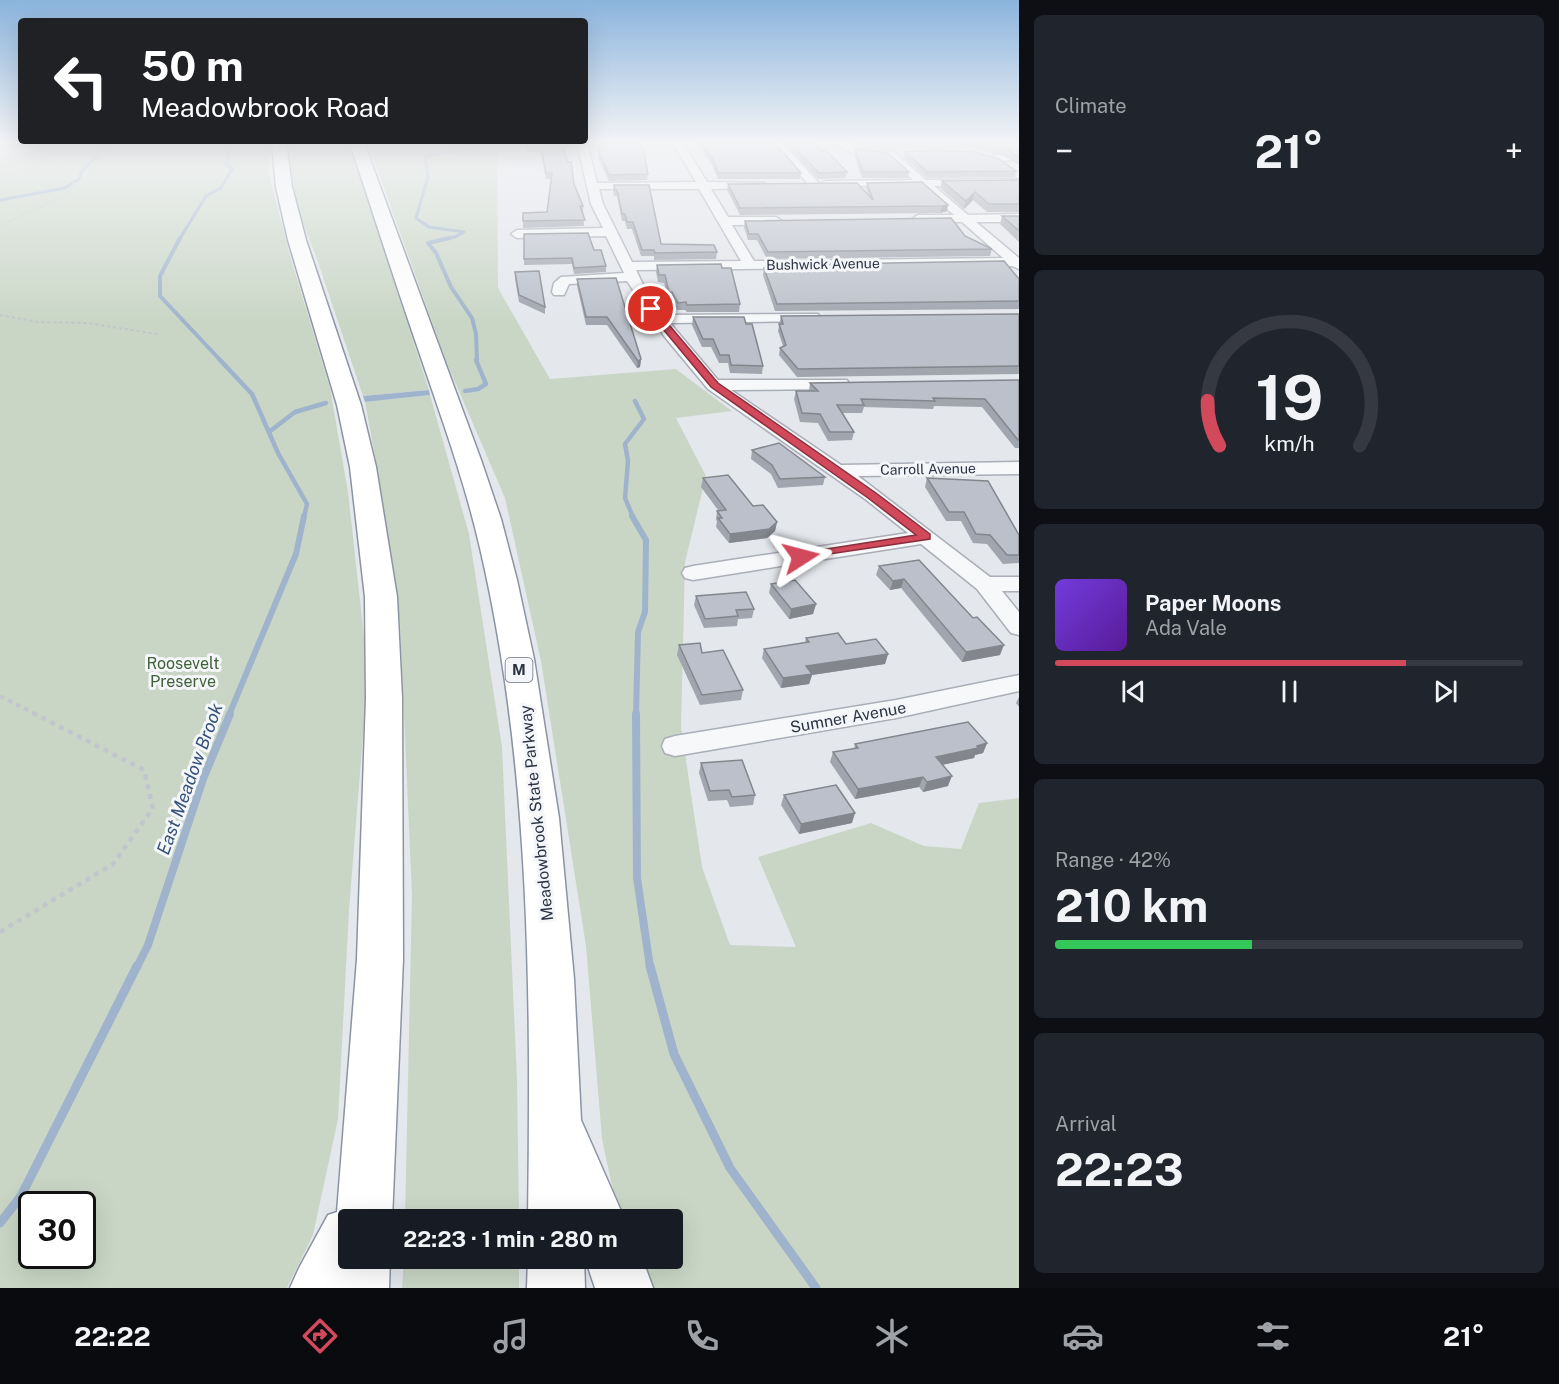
<!DOCTYPE html>
<meta charset="utf-8">
<style>
:root{--surface:#171b24;--page:#20242c;--text:#f1f3f6;--muted:#9ea1a6;--line:#363941;--accent:#d1495b}
body{margin:0;font-family:"Public Sans",sans-serif;background:var(--page);color:var(--text);height:100vh;display:flex;flex-direction:column;font-size:22px;white-space:nowrap}
*{box-sizing:border-box;margin:0}
p{font-size:20px;color:var(--muted)}
.icon{flex:none;width:33px;height:33px;fill:none;stroke:currentColor;stroke-width:2;stroke-linecap:round;stroke-linejoin:round}
.map{position:relative;flex:1;overflow:hidden}
.side{display:flex;flex-direction:column;gap:15px;padding:15px;background:#0d0f14;width:540px}
.side>*{flex:none}
.top-card{position:absolute;left:18px;top:18px;width:570px;height:126px;border-radius:6px;box-shadow:0 6px 24px #0002;background:#202124;color:#fff;overflow:hidden}
.speed{position:absolute;left:18px;top:1191px;display:flex;gap:12px;font-size:30px;font-weight:700;text-align:center}
.speed>*{display:grid;place-content:center;width:78px;height:78px;border-radius:50%;background:var(--surface);box-shadow:0 6px 24px #0002;line-height:1}
.speed .limit{border:3px solid #111;border-radius:9px;background:#fff;color:#111}
.pin{position:absolute;display:grid;place-items:center;width:51px;height:51px;color:#fff;margin:-26px;border:3px solid #fff;border-radius:50%;box-shadow:0 2px 6px #0007}
.me{position:absolute;width:66px;margin:-33px;rotate:81deg;stroke-linejoin:round;filter:drop-shadow(0 0 4px #0008)}
.turn{display:flex;align-items:center;gap:21px;height:126px;padding:0 24px;font-size:27px}
.turn .icon{width:78px;height:78px;stroke-width:2.5}
.turn b{display:block;font-size:42px;line-height:51px}
.big{font-size:45px;font-weight:700;line-height:1.1}
.side .widget{flex:1;display:flex;flex-direction:column;justify-content:center;gap:9px;min-width:0;padding:0 21px;border-radius:9px;background:var(--page)}
.side .dial{align-items:center;gap:0}
.dial svg{height:156px;overflow:visible;fill:none;stroke:var(--line);stroke-width:7;stroke-linecap:round;text-anchor:middle}
.dial text{fill:var(--text);stroke:none}
.song{display:flex;align-items:center;gap:18px}
.cover{width:72px;height:72px;border-radius:9px;background:linear-gradient(135deg,hsl(260 70% 55%),hsl(270 70% 35%))}
.played{height:6px;border-radius:3px;background:linear-gradient(90deg,var(--accent) 75%,var(--line) 75%)}
.keys{display:flex;justify-content:space-around;direction:ltr}
.heat{display:flex;justify-content:space-between;align-items:center;font-size:33px;direction:ltr}
.charge{height:9px;border-radius:4px;background:linear-gradient(90deg,#34c759 42%,var(--line) 0)}
.trip{position:absolute;left:338px;top:1209px;width:345px;height:60px;border-radius:6px;background:var(--surface);box-shadow:0 6px 24px #0002;font-weight:700;line-height:60px;text-align:center}
.tabs{display:flex;height:96px;justify-content:space-around;align-items:center;background:#090b0e;color:var(--muted)}
.tabs .icon{width:42px;height:42px}
.tabs .on{color:var(--accent)}
.tabs b{font-size:27px;color:var(--text)}
main{display:flex;flex:1;min-height:0}
.map>svg:first-child{display:block}
</style>
<main>
<div class="map">
<svg width="1019" height="1288" viewBox="0 0 1019 1288">
<rect width="100%" height="100%" fill="#e4e7ec"/>
<polygon fill="#d2d6de" points="826,143 1019,143 1019,162 838,155"/>
<g fill="#c9d6c5" fill-rule="evenodd">
<path d="M0,143H270L269,174L290,256L330,388L348,492L368,673L349,910L338,1119L313,1235L287,1288H0ZM32,1204H82V1256H32Z"/>
<polygon points="287,143 349,143 429,390 363,396 316,256 298,210"/>
<polygon points="368,143 497,143 498,288 550,379 676,369 732,411 676,418 706,476 685,562 681,727 702,867 730,945 796,947 758,857 871,823 924,846 961,849 979,803 1019,798 1019,1288 644,1288 631,1259 672,1258 672,1220 619,1219 602,1139 586,946 541,661 505,498 446,361"/>
<polygon points="430,395 469,534 502,747 517,1080 519,1219 405,1219 412,895 400,623 381,489 365,402"/>
<polygon points="404,1259 519,1259 519,1288 402,1288"/>
</g>
<polygon fill="#9fb4cc" points="429,390 430,395 365,402 363,396"/>
<g fill="none" stroke-linecap="round" stroke-linejoin="round">
<g stroke="#9fb4cc" stroke-width="3">
<polyline points="0,200 65,188 79,179 82,171 101,151 113,143"/>
<polyline points="179,240 206,196 221,188 232,169 226,164 231,143"/>
<polyline points="438,240 455,237 464,232 429,227 416,218 428,177 425,156 469,150 485,143"/>
</g>
<g stroke="#9fb4cc" stroke-width="4">
<polyline points="180,238 160,276 160,296 222,362"/>
<polyline points="450,238 428,243 436,253 451,287 472,318 476,334 477,362"/>
</g>
<g stroke="#9fb4cc" stroke-width="4.5">
<polyline points="220,360 252,394 278,453 307,504 304,517"/>
<polyline points="465,391 478,389 486,384 476,360"/>
<polyline points="269,432 295,412 326,403"/>
<polyline points="633,517 625,498 628,461 625,444 644,419 635,401"/>
</g>
<g stroke="#9fb4cc" stroke-width="6">
<polyline points="632,516 646,540 645,612 638,632 636,715"/>
<polyline points="229,715 296,554 304,516"/>
</g>
<g stroke="#9fb4cc" stroke-width="8">
<polyline points="636,714 637,878 650,967"/>
<polyline points="137,967 148,945 203,779 230,714"/>
</g>
<g stroke="#9fb4cc" stroke-width="9">
<polyline points="650,966 674,1054 730,1168 816,1288"/>
<polyline points="0,1223 21,1196 137,966"/>
</g>
<defs>
<g id="minor">
<path d="M577,143H587L597,183L696,182L673,143H683L707,182L765,183V187L761,188L711,189L728,217H776L782,221L776,225H732L754,261L1003,258L962,222H914L912,219L918,215H954L921,186H822L820,184L826,181L913,180C906,173 897,162 888,157C871,149 852,161 839,143H849L860,149L894,152L926,180L1019,179V185L934,186L968,215L1019,214V222H976L1019,258V269L1012,266L636,270L646,291L663,315L818,314L820,317L813,321L670,323L718,380H847L849,384L841,389L731,390L841,465L1019,462V474L858,476L990,577H1019V591H1002L1019,612V635L1011,633L977,589L921,544L693,580L685,578L682,573L685,568L693,566L908,533L865,499L708,389L664,336L627,281L569,284L564,295H554L552,292L554,283L561,277L624,273L606,236L517,238L511,234L517,230L603,228L591,204ZM599,189H699L741,261L632,262L603,204Z"/>
<polygon points="772,143 782,143 818,182 818,186 810,186"/>
<polygon points="1019,154 1019,160 996,161 991,158 996,155"/>
<polygon points="1019,675 1019,691 896,718 675,756 665,753 662,746 665,739 675,736 896,700"/>
</g>
<g id="highway">
<polygon points="272,143 286,143 292,187 306,240 361,405 376,467 397,597 402,698 403,959 392,1220 348,1220 348,1258 390,1258 389,1288 290,1288 299,1268 328,1215 337,1212 357,959 366,698 365,597 350,467 337,405 288,240 276,187"/>
<path d="M350,143H364L481,460L501,519L517,580L534,659L559,818L574,979L581,1120L625,1220H528C531,996 531,767 480,548C464,478 439,411 416,343C393,276 372,210 350,143Z"/>
<polygon points="528,1258 584,1258 585,1288 527,1288"/>
<polygon points="585,1258 642,1258 653,1288 595,1288"/>
</g>
</defs>
<use href="#minor" stroke="#a9aeb7" stroke-width="3"/>
<use href="#highway" stroke="#8b94a3" stroke-width="3"/>
<g stroke="#c2c5cb" stroke-width="1.5" stroke-dasharray="2 2" stroke-linecap="butt">
<polyline points="4,143 38,143"/>
<polyline points="0,226 63,196 75,186 45,143"/>
</g>
<polyline stroke="#c2c5cb" stroke-width="2" stroke-dasharray="3 3" stroke-linecap="butt" points="0,315 38,322 87,323 157,334"/>
<polyline stroke="#c2c5cb" stroke-width="4" stroke-dasharray="4.5 4.5" stroke-linecap="butt" points="0,696 37,715"/>
<polyline stroke="#c2c5cb" stroke-width="4.5" stroke-dasharray="5 5" stroke-linecap="butt" points="0,932 113,864 153,808 144,770 35,714"/>
<use href="#minor" fill="#f7f8fa" fill-rule="evenodd"/>
<use href="#highway" fill="#fff" fill-rule="evenodd"/>
</g>
<g fill="#a1a5ae">
<polygon points="526,143 561,143 574,184 583,206 584,226 523,228 523,213 547,212 551,179 546,179 540,152 527,152"/>
<polygon points="599,143 648,174 647,180 609,181 598,158"/>
<polygon points="697,143 775,143 801,173 800,179 718,179 712,165"/>
<polygon points="784,143 814,143 820,150 847,172 846,178 818,179"/>
<polygon points="850,143 1019,143 1019,165 1006,157 973,148 882,149 858,146"/>
<polygon points="855,149 909,172 908,178 862,178 854,155"/>
<polygon points="905,152 1016,171 1015,177 927,178 904,158"/>
<polygon points="1019,180 1019,212 987,212 973,200 964,209 940,188 942,181"/>
<polygon points="867,183 948,205 947,211 940,213 740,215 727,190 728,184 868,194 866,189"/>
<polygon points="614,185 661,244 717,252 716,259 654,260 654,256 641,256 632,229 627,229 625,221 622,221 617,196 614,196 613,191"/>
<polygon points="1002,216 1019,216 1019,242 1000,224"/>
<polygon points="745,221 965,236 992,249 990,256 767,259 757,240 748,240 744,227"/>
<polygon points="524,234 594,250 606,266 606,272 574,274 572,264 524,265"/>
<polygon points="657,265 722,268 740,304 739,312 687,312 685,310 677,310 672,299 669,299 664,283 658,282 656,272"/>
<polygon points="776,265 1019,279 1019,309 775,311 763,275 764,268 776,268"/>
<polygon points="515,272 545,307 545,314 519,302 515,279"/>
<polygon points="577,279 641,359 640,367 637,368 607,325 586,325 577,286"/>
<polygon points="1019,314 1019,374 797,377 779,355 780,348 783,346 778,331 781,316"/>
<polygon points="693,317 746,324 763,366 762,374 730,373 728,363 719,363 711,347 702,347 692,325"/>
<polygon points="1019,380 1019,448 1015,448 982,407 934,406 933,409 864,407 862,413 843,413 854,432 852,440 828,441 818,423 800,422 794,399 796,391 809,391 810,383"/>
<polygon points="752,450 825,477 823,485 778,488 771,474 751,459"/>
<polygon points="703,478 753,506 777,522 775,531 767,538 729,543 716,527 717,521 716,520 717,511 718,510 701,487"/>
<polygon points="927,478 1019,535 1019,563 1003,564 987,544 973,543 961,521 946,521 925,487"/>
<polygon points="919,560 973,618 1000,655 962,662 901,588 890,590 876,575 879,566"/>
<polygon points="771,584 816,604 813,614 789,619 769,593"/>
<polygon points="696,596 754,609 752,618 738,619 737,626 704,628 694,605"/>
<polygon points="806,638 846,644 888,654 885,664 812,675 809,684 781,688 762,658 764,649 805,643"/>
<polygon points="679,645 702,653 743,690 741,700 700,705 677,655"/>
<polygon points="1019,697 1019,707 1016,703"/>
<polygon points="987,743 983,753 975,755 974,758 942,765 948,786 923,792 919,787 855,799 830,762 833,752 854,749 855,744"/>
<polygon points="701,763 755,795 753,805 730,807 727,800 708,801 699,773"/>
<polygon points="784,795 852,823 799,834 781,805"/>
</g>
<g fill="#83868d">
<polygon points="975,192 973,200 964,209 966,201"/>
<polygon points="948,205 947,211 940,213 942,206"/>
<polygon points="641,359 640,367 637,368 638,361"/>
<polygon points="777,522 775,531 767,538 729,543 730,534"/>
<polygon points="904,579 901,588 890,590 893,581"/>
<polygon points="816,604 813,614 789,619 791,609"/>
<polygon points="1004,645 1000,655 962,662 966,652"/>
<polygon points="888,654 885,664 812,675 809,684 781,688 783,678 806,666"/>
<polygon points="987,743 983,753 975,755 974,758 932,767 936,757"/>
<polygon points="952,776 948,786 923,792 927,782"/>
<polygon points="923,777 919,787 855,799 858,789"/>
<polygon points="855,813 852,823 799,834 801,824"/>
</g>
<g fill="#bbc0ca" stroke="#83868d" stroke-width="1.5">
<polygon points="527,143 561,143 568,162 571,162 574,184 583,206 580,206 585,220 523,221 523,213 547,212 552,173 546,173 541,147 527,146"/>
<polygon points="599,143 637,143 643,148 648,174 609,175 599,152"/>
<polygon points="701,143 775,143 801,173 718,173 713,159"/>
<polygon points="790,143 814,143 820,150 826,150 847,172 819,173"/>
<polygon points="982,143 1019,143 1019,157 1008,150"/>
<polygon points="855,149 888,153 909,172 863,172"/>
<polygon points="935,150 974,152 999,159 1016,171 928,172 905,152"/>
<polygon points="1019,180 1019,204 989,204 975,192 966,201 942,181"/>
<polygon points="922,182 948,205 942,206 740,208 728,184 857,183 873,200 867,183"/>
<polygon points="614,185 649,185 661,244 714,245 717,252 655,253 654,250 642,250 633,222 627,222 625,214 622,214 617,190 615,190"/>
<polygon points="1002,216 1019,216 1019,231"/>
<polygon points="951,218 965,236 992,249 768,252 758,234 749,234 745,221"/>
<polygon points="588,233 594,250 601,250 606,266 574,268 572,258 524,259 524,234"/>
<polygon points="1004,261 1019,279 1019,301 777,304 764,268 777,268 776,265"/>
<polygon points="721,264 722,268 731,268 740,304 687,305 686,302 678,303 672,292 669,292 665,275 659,275 657,265"/>
<polygon points="539,271 545,307 519,295 515,272"/>
<polygon points="616,278 641,359 638,361 607,317 586,317 577,279"/>
<polygon points="1019,314 1019,366 798,369 780,348 786,345 779,324 783,324 781,316"/>
<polygon points="693,317 744,317 746,324 752,324 763,366 731,365 729,355 720,355 713,339 703,339"/>
<polygon points="1019,380 1019,440 1018,440 985,399 933,398 935,401 861,399 864,405 837,405 854,432 830,432 820,414 802,413 796,391 818,391 810,383"/>
<polygon points="779,443 825,477 780,479 772,465 752,450"/>
<polygon points="728,475 753,506 763,505 777,522 769,529 730,534 718,518 722,518 717,511 726,510 703,478"/>
<polygon points="927,478 988,481 1019,535 1019,555 1007,555 990,535 976,534 964,512 949,512"/>
<polygon points="919,560 973,618 977,617 1004,645 966,652 904,579 893,581 879,566"/>
<polygon points="795,580 816,604 791,609 771,584"/>
<polygon points="746,592 754,609 736,610 738,616 705,619 696,596"/>
<polygon points="838,633 846,644 876,639 888,654 806,666 812,674 783,678 764,649 809,642 806,638"/>
<polygon points="700,643 702,653 723,650 743,690 702,695 679,645"/>
<polygon points="968,722 987,743 977,746 978,748 936,757 952,776 927,782 923,777 858,789 833,752 858,748 855,744"/>
<polygon points="742,760 755,795 732,797 729,790 710,791 701,763"/>
<polygon points="836,785 855,813 801,824 784,795"/>
</g>
<linearGradient id="sky" x2="0" y2="1"><stop stop-color="#8bb4dd"/><stop offset="0.44" stop-color="#f3f4f6"/><stop offset="1" stop-color="#f3f4f6" stop-opacity="0"/></linearGradient>
<rect width="1019" height="323" fill="url(#sky)"/>
<polygon fill="#d1495b" stroke="#882f3b" stroke-width="1.5" points="648,307 654,307 718,383 876,493 930,534 930,539 796,559 796,554 801,553 916,535 868,498 711,387 648,311"/>
<g text-anchor="middle" stroke-width="6" stroke-linejoin="round" paint-order="stroke">
<g font-size="14" fill="#2b3445" stroke="#f4f6f9">
<text transform="translate(823 264) rotate(-1)" y="5">Bushwick Avenue</text>
<text transform="translate(928 469) rotate(-1)" y="5">Carroll Avenue</text>
</g>
<rect fill="#f4f6f9" stroke="#676e7b" stroke-width="1.5" x="505.5" y="658" width="27" height="24" rx="4.5"/>
<g font-size="15" font-weight="bold" fill="#2b3445">
<text x="519" y="675">M</text>
</g>
<g font-size="16" fill="#3f6138" stroke="#f4f6f9">
<text x="183" y="669">Roosevelt<tspan x="183" dy="18">Preserve</tspan></text>
</g>
<g font-size="16" fill="#2b3445" stroke="#f4f6f9">
<text transform="translate(848 717) rotate(-10)" y="6">Sumner Avenue</text>
<text transform="translate(536 813) rotate(-96)" y="6">Meadowbrook State Parkway</text>
</g>
<g font-size="18" font-style="italic" fill="#34527a" stroke="#f4f6f9">
<text transform="translate(190 779) rotate(-70)" y="6">East Meadow Brook</text>
</g>
</g>
</svg>
<div class="speed"><div class="limit">30</div></div>
<div class="pin" style="left:651px;top:309px;background:#d93025"><svg class="icon" aria-label="arrive" viewBox="0 0 24 24"><path d="M6 21V4h12l-3 4 3 4H6"/></svg></div>
<svg class="me" style="left:801px;top:557px" viewBox="-20 -20 40 40"><path d="M0-17L14 15 0 8-14 15z" fill="#d1495b" stroke="#fff" stroke-width="4"/></svg>
<div class="trip">22:23 · 1 min · 280 m</div>
<div class="top-card">
<div class="turn"><svg class="icon" aria-label="left" viewBox="0 0 24 24"><path d="M17 20v-9H6M10 6l-5 5 5 5"/></svg><div><b>50 m</b>Meadowbrook Road</div></div>
</div>
</div>
<section class="side">
<div class="widget"><p>Climate</p>
<div class="heat"><a>−</a><b class="big">21°</b><a>+</a></div>
</div>
<div class="widget dial"><svg viewBox="0 0 100 80">
<path d="M14 69A42 42 0 1 1 86 69"/>
<path d="M14 69A42 42 0 0 1 8 46" stroke="#d1495b"/>
<text x="50" y="56" font-size="32" font-weight="700">19</text>
<text x="50" y="72" font-size="11">km/h</text>
</svg></div>
<div class="widget">
<div class="song"><i class="cover"></i><div><b>Paper Moons</b><p>Ada Vale</p></div></div>
<div class="played"></div>
<div class="keys"><svg class="icon" aria-label="previous" viewBox="0 0 24 24"><path d="M18 5L8 12l10 7zM5 5v14"/></svg><svg class="icon" aria-label="pause" viewBox="0 0 24 24"><path d="M8 5v14M16 5v14"/></svg><svg class="icon" aria-label="next" viewBox="0 0 24 24"><path d="M6 5l10 7-10 7zM19 5v14"/></svg></div>
</div>
<div class="widget"><p>Range · 42%</p><b class="big">210 km</b><div class="charge"></div></div>
<div class="widget"><p>Arrival</p><b class="big">22:23</b></div>
</section>
</main>
<nav class="tabs">
<b>22:22</b>
<svg class="icon on" aria-label="directions" viewBox="0 0 24 24"><path d="M12 3l9 9-9 9-9-9zM9 14v-3h6M13 9l2 2-2 2"/></svg>
<svg class="icon" aria-label="music" viewBox="0 0 24 24"><path d="M9 18V5l10-2v13"/><circle cx="6" cy="18" r="3"/><circle cx="16" cy="16" r="3"/></svg>
<svg class="icon" aria-label="phone" viewBox="0 0 24 24"><path d="M5 4h4l2 5-3 2q2 4 5 5l2-3 5 2v4C11 20 4 13 5 4z"/></svg>
<svg class="icon" aria-label="climate" viewBox="0 0 24 24"><path d="M12 3v18M4 7l16 10M4 17L20 7"/></svg>
<svg class="icon" aria-label="car" viewBox="0 0 24 24"><path d="M5 17H2v-5l4-1 3-4h7l3 4 3 1v5h-3M9 17h6M6 11h13"/><circle cx="7" cy="17" r="2"/><circle cx="17" cy="17" r="2"/></svg>
<svg class="icon" aria-label="filters" viewBox="0 0 24 24"><path d="M4 7h16M4 17h16"/><circle cx="9" cy="7" r="2"/><circle cx="15" cy="17" r="2"/></svg>
<b>21°</b>
</nav>
